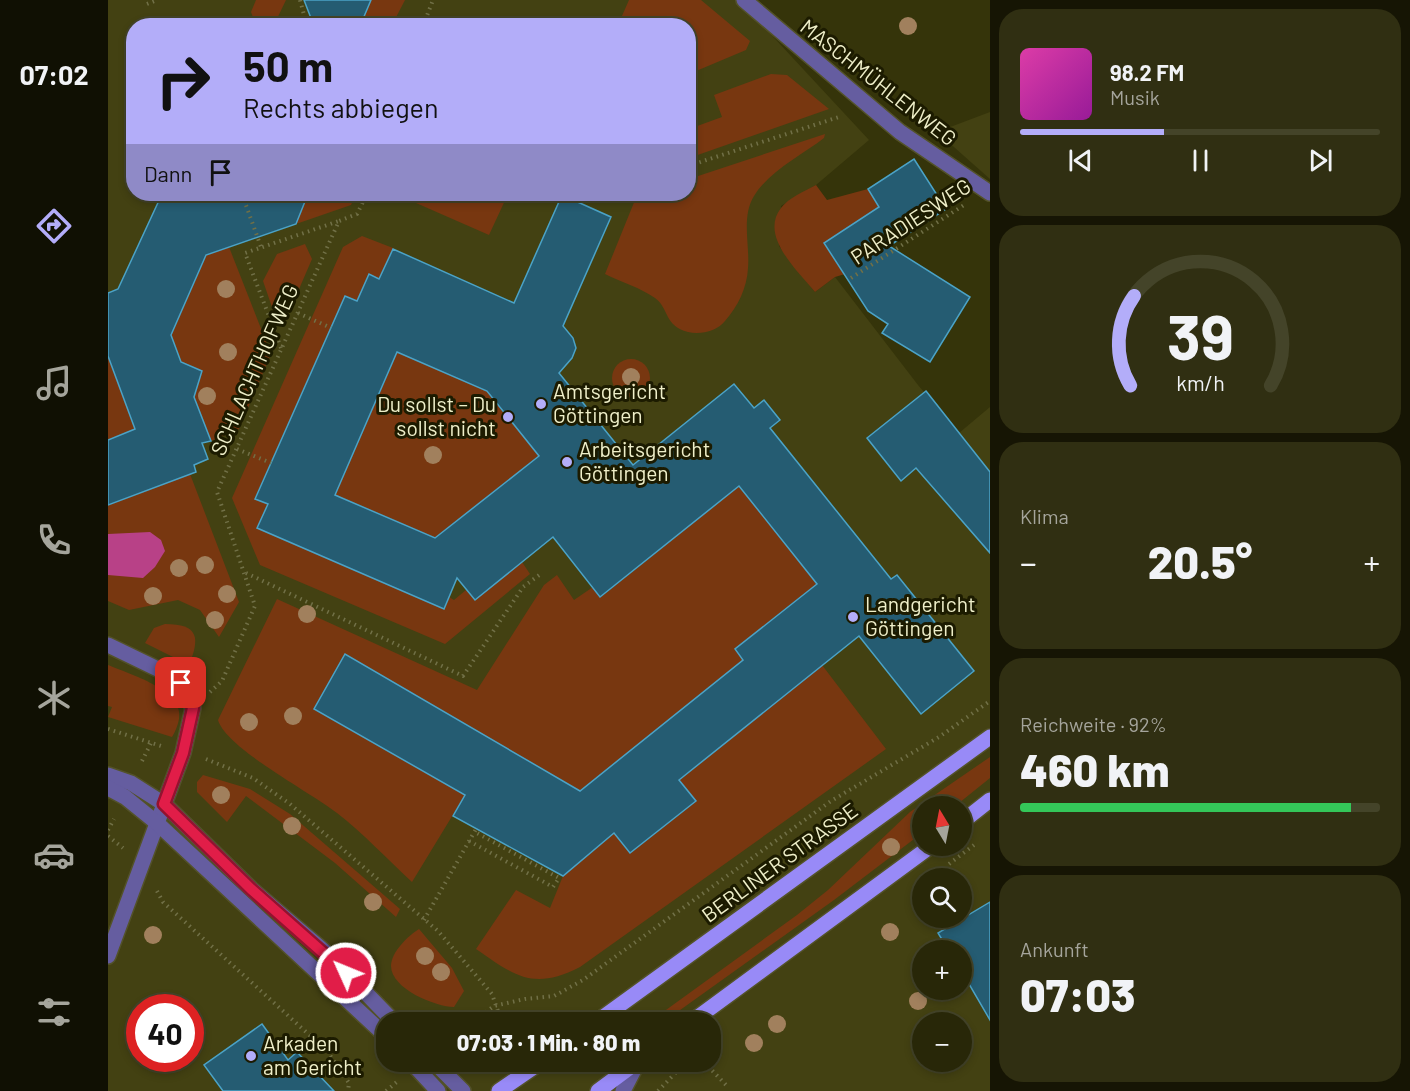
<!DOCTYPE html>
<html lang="de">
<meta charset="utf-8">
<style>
:root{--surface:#282708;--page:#302f12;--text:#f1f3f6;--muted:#a5a59c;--line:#444429;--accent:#b3adf9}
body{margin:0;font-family:Barlow,sans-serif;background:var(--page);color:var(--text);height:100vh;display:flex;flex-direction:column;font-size:22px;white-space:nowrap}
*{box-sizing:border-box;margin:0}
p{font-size:20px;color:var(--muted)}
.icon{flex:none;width:33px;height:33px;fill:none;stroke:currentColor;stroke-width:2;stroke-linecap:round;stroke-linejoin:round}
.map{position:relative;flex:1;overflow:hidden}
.panel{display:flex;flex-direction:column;gap:9px;padding:9px;background:#161504;width:420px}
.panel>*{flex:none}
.banner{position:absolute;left:18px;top:18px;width:570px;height:183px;border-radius:24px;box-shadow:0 3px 9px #0003,0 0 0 2px var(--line);background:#b3adf9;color:#111;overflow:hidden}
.needle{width:39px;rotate:350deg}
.tools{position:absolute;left:804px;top:796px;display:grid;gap:12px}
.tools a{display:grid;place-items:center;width:60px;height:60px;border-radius:50%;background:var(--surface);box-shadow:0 3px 9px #0003,0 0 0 2px var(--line);font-size:30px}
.speed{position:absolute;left:18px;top:994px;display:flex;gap:12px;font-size:30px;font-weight:700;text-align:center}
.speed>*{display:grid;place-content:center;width:78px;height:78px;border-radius:50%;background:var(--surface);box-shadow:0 3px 9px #0003,0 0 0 2px var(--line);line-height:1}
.speed .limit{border:9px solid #d22;background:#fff;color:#111}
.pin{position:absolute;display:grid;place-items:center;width:51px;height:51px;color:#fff;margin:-26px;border-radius:12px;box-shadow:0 3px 9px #0006}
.me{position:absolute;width:66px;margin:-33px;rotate:314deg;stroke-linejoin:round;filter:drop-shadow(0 0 4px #0008)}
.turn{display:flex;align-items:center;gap:21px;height:126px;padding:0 18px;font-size:27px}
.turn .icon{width:78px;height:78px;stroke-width:2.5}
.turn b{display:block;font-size:42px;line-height:51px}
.then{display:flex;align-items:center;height:57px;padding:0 18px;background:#0003;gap:12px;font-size:22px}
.big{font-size:45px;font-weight:800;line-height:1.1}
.panel .tile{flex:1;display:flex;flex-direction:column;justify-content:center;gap:9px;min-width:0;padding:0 21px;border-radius:24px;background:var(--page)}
.panel .dial{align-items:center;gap:0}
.dial svg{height:156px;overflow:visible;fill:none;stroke:var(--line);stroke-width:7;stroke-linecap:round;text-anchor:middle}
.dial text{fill:var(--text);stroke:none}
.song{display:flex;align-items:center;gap:18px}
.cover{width:72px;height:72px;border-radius:9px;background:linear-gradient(135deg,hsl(320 70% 55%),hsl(300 70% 35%))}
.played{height:6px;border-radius:3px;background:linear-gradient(90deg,var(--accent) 40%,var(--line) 40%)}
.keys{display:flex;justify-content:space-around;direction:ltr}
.heat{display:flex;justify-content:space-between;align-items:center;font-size:33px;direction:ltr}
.charge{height:9px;border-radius:4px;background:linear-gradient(90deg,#34c759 92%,var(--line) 0)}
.trip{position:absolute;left:268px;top:1012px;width:345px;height:60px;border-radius:24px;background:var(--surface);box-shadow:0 3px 9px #0003,0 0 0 2px var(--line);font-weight:800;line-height:60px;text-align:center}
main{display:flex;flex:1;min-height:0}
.tabs{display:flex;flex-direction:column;width:108px;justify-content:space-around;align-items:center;background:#101003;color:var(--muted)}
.tabs .icon{width:42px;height:42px}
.tabs .selected{color:var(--accent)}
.tabs b{font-size:27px;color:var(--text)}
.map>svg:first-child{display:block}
</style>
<main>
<nav class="tabs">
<b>07:02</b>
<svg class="icon selected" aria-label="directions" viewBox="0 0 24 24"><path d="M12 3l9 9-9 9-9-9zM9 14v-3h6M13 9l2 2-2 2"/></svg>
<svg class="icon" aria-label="music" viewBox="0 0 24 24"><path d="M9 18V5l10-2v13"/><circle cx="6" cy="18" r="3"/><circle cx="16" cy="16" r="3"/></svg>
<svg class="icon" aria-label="phone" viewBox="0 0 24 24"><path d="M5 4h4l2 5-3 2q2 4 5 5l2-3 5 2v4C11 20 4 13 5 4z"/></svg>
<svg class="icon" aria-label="climate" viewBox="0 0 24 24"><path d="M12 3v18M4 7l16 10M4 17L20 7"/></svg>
<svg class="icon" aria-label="car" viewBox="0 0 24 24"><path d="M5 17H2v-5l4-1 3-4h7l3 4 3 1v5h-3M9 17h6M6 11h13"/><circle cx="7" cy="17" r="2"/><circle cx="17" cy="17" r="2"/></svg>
<svg class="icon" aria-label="filters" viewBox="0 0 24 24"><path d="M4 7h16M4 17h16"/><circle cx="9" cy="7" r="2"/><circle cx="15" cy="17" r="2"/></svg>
</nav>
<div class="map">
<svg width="882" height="1091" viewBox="0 0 882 1091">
<rect width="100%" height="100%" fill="#35340a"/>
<g fill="#434112" fill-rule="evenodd">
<path d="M0,0H631L761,140L708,185L673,206L671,246L707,292L727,277L810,385L851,433L882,407V1091H0ZM26,26H580V194H26ZM814,807H854V846H814ZM814,879H854V918H814ZM814,951H854V990H814ZM32,1008H82V1059H32ZM279,1023H603V1062H279ZM814,1023H854V1062H814Z"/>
<polygon points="882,112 882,179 829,132"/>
</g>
<g fill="#783710">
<polygon points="148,0 178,0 166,25 148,25 143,12"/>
<polygon points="263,0 297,0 284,25 253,24"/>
<polygon points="521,0 593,0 642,41 638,50 581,74 580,26 510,25"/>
<polygon points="663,74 679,75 721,109 581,158 581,129 614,117 606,95"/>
<path d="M717,134L716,138C694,155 660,172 646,196C633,217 642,245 640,268C639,288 630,306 617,321C609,331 593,335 580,332C556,326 561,308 547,298C533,288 513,282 497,274L527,200L536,194H580L581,179Z"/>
<path d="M708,185L719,200L760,189L771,207L737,274L727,277L707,292C690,271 651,236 673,208C680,198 697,191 708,185Z"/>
<polygon points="200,194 248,194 243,205 188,224"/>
<polygon points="312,194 400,194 381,235 308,203"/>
<polygon points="254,236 285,248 271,279 261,275 249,301 237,296 147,498 160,504 150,528 336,609 341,597 346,600 358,590 367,600 414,562 422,574 337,644 152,565 124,498 235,247"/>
<polygon points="197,244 204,259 182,310 166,313 155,281 169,254"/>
<polygon points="121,247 163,354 131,429 103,441 81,386 90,383 94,371 85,367 77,371 63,335 98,255"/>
<polygon points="289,352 379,391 431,456 327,538 227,495"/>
<polygon points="0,356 27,429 0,440"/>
<circle cx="523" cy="378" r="19"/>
<polygon points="82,474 131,602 111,637 92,610 70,600 21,610 0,601 0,505"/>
<path d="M631,486L709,584L627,649L635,660L472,791L237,655L206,709L357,795L304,882C279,859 255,833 229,813C202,792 118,748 110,720L169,599L369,690L436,585L449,575L466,600L485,587L493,597Z"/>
<path d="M57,624C91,624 92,638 81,665L37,643L46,628Z"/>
<path d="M0,665C21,674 77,690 71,719C70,725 67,732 64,737L0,717L4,707L0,706Z"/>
<path d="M714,665L778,749L472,967C425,991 407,976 368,949L408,890L442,908L455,876L506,833L522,853L587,801L571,780Z"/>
<polygon points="882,757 882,778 846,807 814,807 814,833 726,900 554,1023 540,1023 689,915 720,890 802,812"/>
<polygon points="95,775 142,789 182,814 292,909 288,917 227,863 138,796 119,822 89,792 89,782"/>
<path d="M311,929L344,968L356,991L346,1007C328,1007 283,989 283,966C283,952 300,936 311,929Z"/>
</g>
<polygon fill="#b84187" points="42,532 53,540 57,551 47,567 35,578 0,575 0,534"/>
<g fill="#255c72" stroke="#4ba3c7" stroke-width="1.5" fill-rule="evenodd">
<polygon points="196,0 263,0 252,26 206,26"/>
<polygon points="806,159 838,209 781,246 862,297 822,362 774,333 780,324 760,311 716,243 771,207 760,189"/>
<polygon points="54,194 200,194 188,224 98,255 63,335 73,362 94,371 86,397 103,441 94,443 100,459 86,465 88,472 0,505 0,440 27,429 0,356 0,293 10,289"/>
<path d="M454,195L503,217L455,326L465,338L468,348L464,358L451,373L525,465L626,384L646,408L656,400L672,420L662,428L783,579L789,575L866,671L813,714L751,636L571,780L588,801L522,853L506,833L455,876L345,816L357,795L206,709L237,654L472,791L635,660L627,649L709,584L631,486L492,597L445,537L367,600L349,578L336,609L149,528L160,504L147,499L237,296L249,301L261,274L271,279L285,249L406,303ZM289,352L379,391L431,456L327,538L227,495Z"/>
<polygon points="818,391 882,472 882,553 808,468 793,481 759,438"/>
<polygon points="882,902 882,1020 854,972 854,951 841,951 830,933"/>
<polygon points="154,1024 180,1060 189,1052 226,1091 115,1091 96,1065"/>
</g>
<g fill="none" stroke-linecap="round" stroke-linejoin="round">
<defs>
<g id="minor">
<polyline points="636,0 792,132 882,193"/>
<polyline points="0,645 60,674 73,683 85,708 75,753 0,956"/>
<polyline points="0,775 23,783 56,804 143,889 223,957 287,1023"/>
<polyline points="0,788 17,797 49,823 279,1037"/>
<polyline points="303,1062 330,1091"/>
<polyline points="326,1062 355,1091"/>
<polyline points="515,1091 530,1062"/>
</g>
<g id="major">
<polyline points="854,822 882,800"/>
<polyline points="487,1023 882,737"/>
<polyline points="582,1023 823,846"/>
<polyline points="391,1091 433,1062"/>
<polyline points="490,1091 529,1062"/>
</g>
</defs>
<use href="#minor" stroke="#535229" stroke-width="18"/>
<use href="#major" stroke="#535229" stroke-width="18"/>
<g stroke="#717047" stroke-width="4" stroke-dasharray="1.5 4.5" stroke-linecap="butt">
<polyline points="192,0 199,26"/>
<polyline points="39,4 49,0"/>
<polyline points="315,26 325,0"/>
<polyline points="580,166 734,116"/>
<polyline points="134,194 153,247"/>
<polyline points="743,278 856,205"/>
<polyline points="190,313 223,328"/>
<polyline points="173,348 137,253 231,221"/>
<polyline points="129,449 163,463"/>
<polyline points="138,573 355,676 415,587 434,573"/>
<polyline points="102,692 114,681 147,606 109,492 231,221 249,214 259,194"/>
<polyline points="0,729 53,746"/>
<polyline points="98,759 145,778 182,804 330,931 384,994 394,1023"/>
<polyline points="34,761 43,743"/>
<polyline points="0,830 6,819"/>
<polyline points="0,836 15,848"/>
<polyline points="361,841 445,887 451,878 367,832"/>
<polyline points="841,864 866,845"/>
<polyline points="49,891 55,902 219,1051 241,1083 240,1091"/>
<polyline points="316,920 368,829"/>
<polyline points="363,1023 386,1006 417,999 446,996 475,980 723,801 831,737 882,701"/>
<polyline points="596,1062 619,1086"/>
<polyline points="278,1091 290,1081"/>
<polyline points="550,1091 578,1062"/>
</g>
<use href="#minor" stroke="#655da0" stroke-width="15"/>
<use href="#major" stroke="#988af7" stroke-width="15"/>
</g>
<g fill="#a1805d">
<circle cx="800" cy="26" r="9"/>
<circle cx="118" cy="289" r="9"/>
<circle cx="120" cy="352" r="9"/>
<circle cx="523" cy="377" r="9"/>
<circle cx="99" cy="396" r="9"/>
<circle cx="325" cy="455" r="9"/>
<circle cx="97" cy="565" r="9"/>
<circle cx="71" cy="568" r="9"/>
<circle cx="119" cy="594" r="9"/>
<circle cx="45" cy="596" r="9"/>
<circle cx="199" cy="614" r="9"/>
<circle cx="107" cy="620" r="9"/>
<circle cx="185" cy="716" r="9"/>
<circle cx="141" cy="722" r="9"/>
<circle cx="113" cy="795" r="9"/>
<circle cx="184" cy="826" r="9"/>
<circle cx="783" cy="847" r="9"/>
<circle cx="265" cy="902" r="9"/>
<circle cx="782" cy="932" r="9"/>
<circle cx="45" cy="935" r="9"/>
<circle cx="317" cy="956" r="9"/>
<circle cx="333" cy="972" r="9"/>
<circle cx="810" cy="1001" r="9"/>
<circle cx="669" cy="1024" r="9"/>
<circle cx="646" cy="1043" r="9"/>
</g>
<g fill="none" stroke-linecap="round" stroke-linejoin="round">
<defs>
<polyline id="route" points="73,683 85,708 75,753 56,804 143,889 238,973"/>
</defs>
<use href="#route" stroke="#92132f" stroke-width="15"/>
<use href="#route" stroke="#e11d48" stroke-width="10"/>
</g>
<g fill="#b3adf9" stroke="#1c1b00" stroke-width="2">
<circle cx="433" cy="404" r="6"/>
<circle cx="400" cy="417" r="6"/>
<circle cx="459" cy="462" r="6"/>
<circle cx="745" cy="617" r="6"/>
<circle cx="143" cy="1056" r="6"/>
</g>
<g text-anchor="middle" stroke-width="6" stroke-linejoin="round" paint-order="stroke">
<g font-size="21" fill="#efefc9" stroke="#1c1b00">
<text transform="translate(770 83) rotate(38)" y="7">MASCHMÜHLENWEG</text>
<text transform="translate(803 222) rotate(-33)" y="7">PARADIESWEG</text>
<text transform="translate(147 370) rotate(-66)" y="7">SCHLACHTHOFWEG</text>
<text transform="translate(672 863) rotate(-36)" y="7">BERLINER STRASSE</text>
</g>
<g font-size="21" fill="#efefc9" stroke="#1c1b00" text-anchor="start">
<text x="445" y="399">Amtsgericht<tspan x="445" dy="24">Göttingen</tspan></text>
<text x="388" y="412" text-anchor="end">Du sollst – Du<tspan x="388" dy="24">sollst nicht</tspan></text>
<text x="471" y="457">Arbeitsgericht<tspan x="471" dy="24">Göttingen</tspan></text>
<text x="757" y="612">Landgericht<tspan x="757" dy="24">Göttingen</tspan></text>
<text x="155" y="1051">Arkaden<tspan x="155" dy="24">am Gericht</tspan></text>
</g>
</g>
</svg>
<div class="tools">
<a><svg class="needle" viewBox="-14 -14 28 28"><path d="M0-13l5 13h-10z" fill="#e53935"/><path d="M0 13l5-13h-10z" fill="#a5a59c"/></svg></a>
<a><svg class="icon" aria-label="search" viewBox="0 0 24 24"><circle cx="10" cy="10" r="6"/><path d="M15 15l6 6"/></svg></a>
<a>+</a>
<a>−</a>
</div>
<div class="speed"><div class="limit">40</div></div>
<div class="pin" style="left:73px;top:683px;background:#d93025"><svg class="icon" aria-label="arrive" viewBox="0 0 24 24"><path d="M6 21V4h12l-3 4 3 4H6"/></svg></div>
<svg class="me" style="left:238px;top:973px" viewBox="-20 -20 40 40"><circle r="17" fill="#e11d48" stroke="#fff" stroke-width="3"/><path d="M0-11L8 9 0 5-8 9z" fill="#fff"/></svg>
<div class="trip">07:03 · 1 Min. · 80 m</div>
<div class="banner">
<div class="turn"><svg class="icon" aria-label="right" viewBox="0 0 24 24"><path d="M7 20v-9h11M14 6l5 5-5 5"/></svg><div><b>50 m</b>Rechts abbiegen</div></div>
<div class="then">Dann<svg class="icon" aria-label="arrive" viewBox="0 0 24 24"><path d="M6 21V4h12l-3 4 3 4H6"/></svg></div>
</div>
</div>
<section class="panel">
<div class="tile">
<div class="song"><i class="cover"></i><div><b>98.2 FM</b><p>Musik</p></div></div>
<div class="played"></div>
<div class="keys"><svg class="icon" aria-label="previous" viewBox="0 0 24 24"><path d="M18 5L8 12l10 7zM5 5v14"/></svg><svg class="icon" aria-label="pause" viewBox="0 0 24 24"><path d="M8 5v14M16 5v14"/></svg><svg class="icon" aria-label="next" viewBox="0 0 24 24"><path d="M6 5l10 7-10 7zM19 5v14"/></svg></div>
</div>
<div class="tile dial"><svg viewBox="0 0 100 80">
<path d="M14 69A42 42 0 1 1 86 69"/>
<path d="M14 69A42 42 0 0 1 16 23" stroke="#b3adf9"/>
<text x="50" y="56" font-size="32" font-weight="700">39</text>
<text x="50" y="72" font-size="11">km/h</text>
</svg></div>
<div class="tile"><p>Klima</p>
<div class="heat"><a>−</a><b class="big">20.5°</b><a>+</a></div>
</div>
<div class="tile"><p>Reichweite · 92%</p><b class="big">460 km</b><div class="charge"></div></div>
<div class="tile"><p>Ankunft</p><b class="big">07:03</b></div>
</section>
</main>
